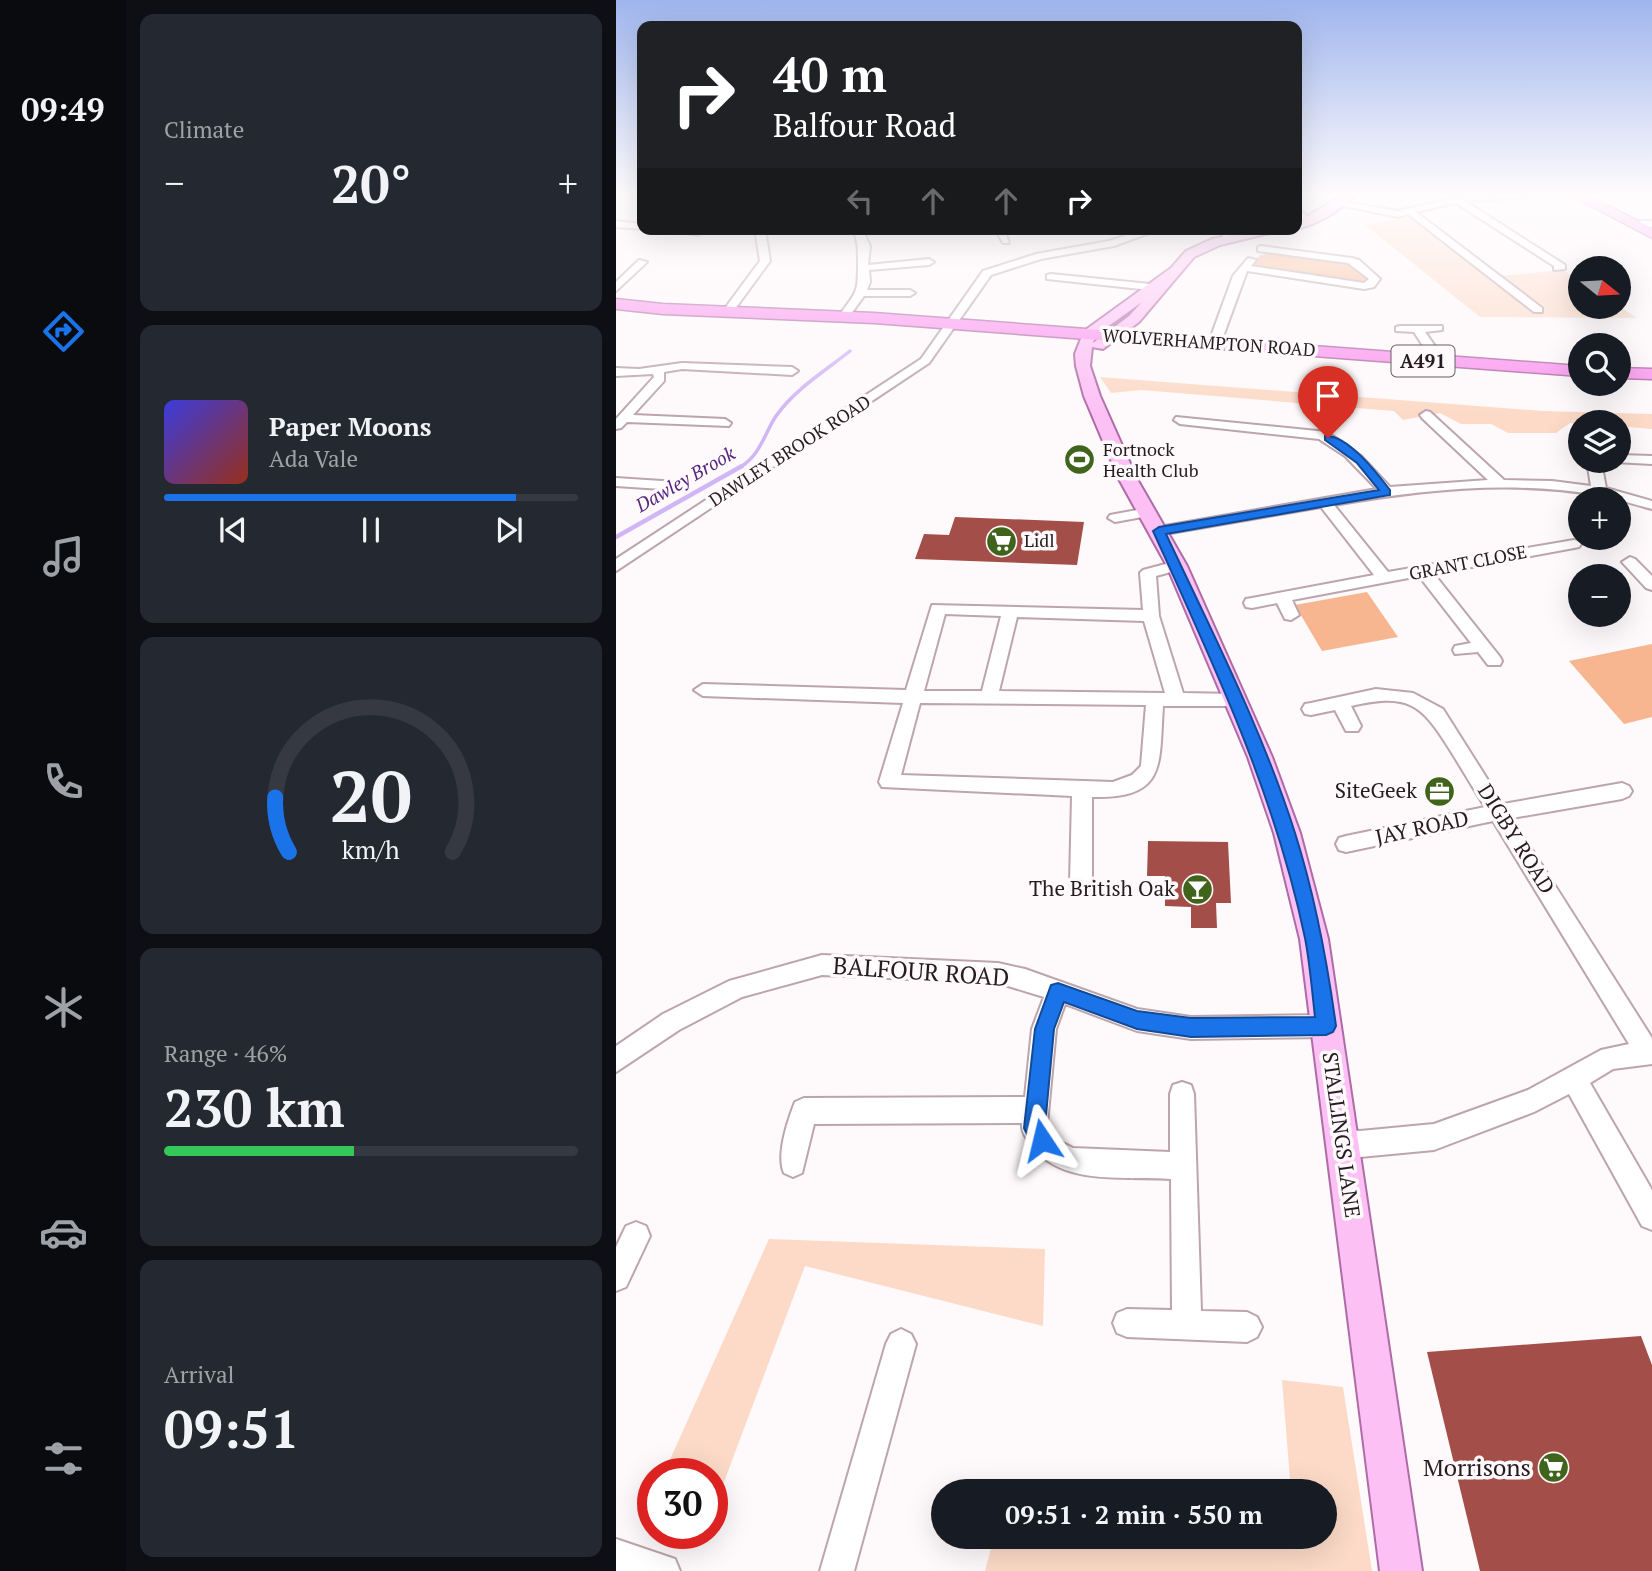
<!DOCTYPE html>
<meta charset="utf-8">
<style>
:root{--surface:#171b24;--page:#242831;--text:#f1f3f6;--muted:#9ea1a6;--line:#363941;--accent:#1a73e8}
body{margin:0;font-family:"PT Serif",serif;background:var(--page);color:var(--text);height:100vh;display:flex;flex-direction:column;font-size:26px;white-space:nowrap}
*{box-sizing:border-box;margin:0}
p{font-size:23px;color:var(--muted)}
.icon{flex:none;width:38px;height:38px;fill:none;stroke:currentColor;stroke-width:2;stroke-linecap:round;stroke-linejoin:round}
.map{position:relative;flex:1;overflow:hidden}
.side{display:flex;flex-direction:column;gap:14px;padding:14px;background:#0d0f14;width:490px}
.side>*{flex:none}
.hud{position:absolute;left:21px;top:21px;width:665px;height:214px;border-radius:14px;box-shadow:0 7px 28px #0002;background:#202124;color:#fff;overflow:hidden}
.needle{width:46px;rotate:108deg}
.buttons{position:absolute;left:952px;top:256px;display:grid;gap:14px}
.buttons a{display:grid;place-items:center;width:63px;height:63px;border-radius:50%;background:var(--surface);box-shadow:0 7px 28px #0002;font-size:35px}
.speed{position:absolute;left:21px;top:1458px;display:flex;gap:14px;font-size:35px;font-weight:700;text-align:center}
.speed>*{display:grid;place-content:center;width:91px;height:91px;border-radius:50%;background:var(--surface);box-shadow:0 7px 28px #0002;line-height:1}
.speed .limit{border:10px solid #d22;background:#fff;color:#111}
.pin{position:absolute;display:grid;place-items:center;width:60px;height:60px;color:#fff;margin:-72px -30px;border-radius:50% 50% 50% 0;rotate:-45deg;box-shadow:0 0 7px #0007}
.pin .icon{rotate:45deg}
.me{position:absolute;width:77px;margin:-38px;rotate:350deg;stroke-linejoin:round;filter:drop-shadow(0 0 5px #0008)}
.turn{display:flex;align-items:center;gap:24px;height:147px;padding:0 21px;font-size:32px}
.turn .icon{width:91px;height:91px;stroke-width:2.5}
.turn b{display:block;font-size:49px;line-height:60px}
.lanes{display:flex;align-items:center;height:66px;padding:0 21px;background:#0003;justify-content:center;gap:35px;direction:ltr}
.lanes .off{opacity:.35}
.big{font-size:52px;font-weight:700;line-height:1.1}
.side .widget{flex:1;display:flex;flex-direction:column;justify-content:center;gap:10px;min-width:0;padding:0 24px;border-radius:14px;background:var(--page)}
.side .dial{align-items:center;gap:0}
.dial svg{height:182px;overflow:visible;fill:none;stroke:var(--line);stroke-width:7;stroke-linecap:round;text-anchor:middle}
.dial text{fill:var(--text);stroke:none}
.song{display:flex;align-items:center;gap:21px}
.cover{width:84px;height:84px;border-radius:10px;background:linear-gradient(135deg,hsl(240 70% 55%),hsl(10 70% 35%))}
.played{height:7px;border-radius:4px;background:linear-gradient(90deg,var(--accent) 85%,var(--line) 85%)}
.keys{display:flex;justify-content:space-around;direction:ltr}
.heat{display:flex;justify-content:space-between;align-items:center;font-size:38px;direction:ltr}
.charge{height:10px;border-radius:5px;background:linear-gradient(90deg,#34c759 46%,var(--line) 0)}
.trip{position:absolute;left:315px;top:1479px;width:406px;height:70px;border-radius:35px;background:var(--surface);box-shadow:0 7px 28px #0002;font-weight:700;line-height:70px;text-align:center}
main{display:flex;flex:1;min-height:0}
.dock{display:flex;flex-direction:column;width:126px;justify-content:space-around;align-items:center;background:#090b0e;color:var(--muted)}
.dock .icon{width:49px;height:49px}
.dock .active{color:var(--accent)}
.dock b{font-size:32px;color:var(--text)}
.map>svg:first-child{display:block}
</style>
<main>
<nav class="dock">
<b>09:49</b>
<svg class="icon active" aria-label="directions" viewBox="0 0 24 24"><path d="M12 3l9 9-9 9-9-9zM9 14v-3h6M13 9l2 2-2 2"/></svg>
<svg class="icon" aria-label="music" viewBox="0 0 24 24"><path d="M9 18V5l10-2v13"/><circle cx="6" cy="18" r="3"/><circle cx="16" cy="16" r="3"/></svg>
<svg class="icon" aria-label="phone" viewBox="0 0 24 24"><path d="M5 4h4l2 5-3 2q2 4 5 5l2-3 5 2v4C11 20 4 13 5 4z"/></svg>
<svg class="icon" aria-label="climate" viewBox="0 0 24 24"><path d="M12 3v18M4 7l16 10M4 17L20 7"/></svg>
<svg class="icon" aria-label="car" viewBox="0 0 24 24"><path d="M5 17H2v-5l4-1 3-4h7l3 4 3 1v5h-3M9 17h6M6 11h13"/><circle cx="7" cy="17" r="2"/><circle cx="17" cy="17" r="2"/></svg>
<svg class="icon" aria-label="filters" viewBox="0 0 24 24"><path d="M4 7h16M4 17h16"/><circle cx="9" cy="7" r="2"/><circle cx="15" cy="17" r="2"/></svg>
</nav>
<section class="side">
<div class="widget"><p>Climate</p>
<div class="heat"><a>−</a><b class="big">20°</b><a>+</a></div>
</div>
<div class="widget">
<div class="song"><i class="cover"></i><div><b>Paper Moons</b><p>Ada Vale</p></div></div>
<div class="played"></div>
<div class="keys"><svg class="icon" aria-label="previous" viewBox="0 0 24 24"><path d="M18 5L8 12l10 7zM5 5v14"/></svg><svg class="icon" aria-label="pause" viewBox="0 0 24 24"><path d="M8 5v14M16 5v14"/></svg><svg class="icon" aria-label="next" viewBox="0 0 24 24"><path d="M6 5l10 7-10 7zM19 5v14"/></svg></div>
</div>
<div class="widget dial"><svg viewBox="0 0 100 80">
<path d="M14 69A42 42 0 1 1 86 69"/>
<path d="M14 69A42 42 0 0 1 8 45" stroke="#1a73e8"/>
<text x="50" y="56" font-size="32" font-weight="700">20</text>
<text x="50" y="72" font-size="11">km/h</text>
</svg></div>
<div class="widget"><p>Range · 46%</p><b class="big">230 km</b><div class="charge"></div></div>
<div class="widget"><p>Arrival</p><b class="big">09:51</b></div>
</section>
<div class="map">
<svg width="1036" height="1571" viewBox="0 0 1036 1571">
<rect width="100%" height="100%" fill="#fef9fa"/>
<g fill="#fcdac7">
<polygon points="797,217 884,276 947,270 964,281 964,306 1003,306 1021,318 864,317 749,225"/>
<polygon points="484,377 927,411 1036,414 1036,429 1003,426 1003,422 964,422 964,424 954,423 940,433 892,433 875,424 845,424 824,413 787,420 778,411 525,390 495,393"/>
<polygon points="153,1239 429,1249 427,1326 189,1266 96,1514 96,1474 48,1473"/>
<polygon points="666,1380 727,1387 756,1571 369,1571 378,1537 709,1536 709,1491 675,1491"/>
</g>
<g fill="#f7b68f">
<polygon points="661,253 736,263 754,276 753,284 643,269 637,265 644,255"/>
<polygon points="751,592 782,637 706,651 679,605"/>
<polygon points="1036,644 1036,717 1008,724 953,661"/>
</g>
<g fill="none" stroke-linecap="round" stroke-linejoin="round">
<path stroke="#d1b6f5" stroke-width="3.5" d="M123,468C145,455 148,434 160,416C179,389 209,371 234,351"/>
<polyline stroke="#d1b6f5" stroke-width="4.5" points="0,537 126,466"/>
</g>
<g fill="#a44e49">
<polygon points="339,517 468,522 461,565 299,559 308,534 333,535"/>
<polygon points="532,841 612,842 615,903 600,903 601,928 575,928 575,907 549,906 549,876 531,876"/>
<polygon points="1025,1336 1036,1365 1036,1571 864,1571 811,1352"/>
</g>
<g fill="none" stroke-linecap="round" stroke-linejoin="round">
<defs>
<g id="minor">
<polygon points="852,195 907,195 903,198 849,201 949,265 949,269 938,270 938,266 840,203 800,212 926,308 926,312 918,312 792,214 782,217 718,204 722,201 782,211"/>
<polygon points="681,207 695,220 695,224 689,224 681,215"/>
<polygon points="0,221 26,224 28,229 0,227"/>
<polygon points="1017,221 1036,221 1036,227 1014,226 1014,222"/>
<polygon points="49,229 82,229 87,232 82,235"/>
<polygon points="139,229 149,229 154,261 116,313 108,313 107,311 144,261"/>
<path d="M237,229H246L254,246L252,265L313,259L318,262L313,265L253,270L254,282L251,290H294L299,293L294,296H248L232,318L228,319L223,316C242,289 242,294 242,261C242,248 242,242 237,229Z"/>
<polygon points="379,229 388,229 393,243 387,243"/>
<polygon points="530,229 544,229 498,246 425,259 375,275 313,363 0,571 0,559 305,359 367,271 420,254 493,241"/>
<polygon points="600,229 610,229 620,239 612,241"/>
<polygon points="645,246 736,258 743,260 764,279 758,287 748,289 631,271 605,342 595,344 593,342 617,276 632,258 640,260 635,266 748,283 753,279 732,263 642,251 642,247"/>
<polygon points="23,260 31,262 0,291 0,282"/>
<polygon points="435,274 534,284 539,287 534,290 431,279 431,275"/>
<polygon points="784,326 826,326 826,330 809,332 821,349 822,364 814,364 809,349 798,332 780,331 780,327"/>
<polygon points="66,363 176,367 182,371 176,375 66,369 48,372 48,381 17,415 109,419 115,423 113,426 11,422 5,428 0,429 0,419 38,377 37,374 0,376 0,368 23,369"/>
<path d="M810,411L814,412L888,480L936,481L975,486L972,467L977,460H991L986,467L990,488L1036,501V509C1016,504 1000,498 980,495C894,480 804,490 718,505L772,572L958,540L963,541L965,544L963,547L958,548L818,574L884,657L886,661L884,665H872L862,652L839,654L837,650L839,646L855,643L803,576L676,600L683,615L675,620L669,619L661,603L636,608L630,607L628,603L630,599L636,598L758,575L705,507L543,535L536,531L543,527L761,489L729,456L703,439L564,424L558,420L560,417L711,432L746,457L774,487L872,480L806,418L804,415Z"/>
<polygon points="1003,455 1036,456 1036,464 998,462 1003,460"/>
<polygon points="0,478 61,482 68,486 61,490 0,486"/>
<polygon points="532,508 539,512 537,515 499,522 492,518 494,515"/>
<polygon points="1014,557 1019,559 1036,576 1036,590 1030,588 1006,562"/>
<path d="M561,561L569,566L566,569L540,576L543,616L567,693L621,694L627,696L630,700L627,704L621,706H547C543,765 551,799 476,797V883L472,889L465,892L458,889L454,883L456,796L266,787L263,782L287,703L87,696L78,690L87,684L290,690L316,605L527,610L524,573L527,570ZM329,614L385,616L366,691H308ZM401,617L528,621L549,693L383,691ZM304,703L530,705L525,766L516,775L497,782L285,775Z"/>
<path d="M760,689L797,693L827,709L887,804L1006,783L1013,786L1016,791L1013,796L1006,799L896,818L1036,1038V1064L997,1069L974,1083L1036,1190V1230L1026,1226L953,1094L918,1112L818,1150L744,1157L716,1151L712,1142L716,1133L725,1129L744,1131L818,1124L912,1090L985,1050L1013,1044L877,821L730,852L723,850L720,844L723,838L730,836L869,807C857,788 846,769 834,750C805,703 792,693 735,706L745,726L742,731H730L719,710L695,715L689,714L686,709L689,704L695,703Z"/>
<path d="M206,955L382,963L409,969L521,1009L575,1017L710,1015L718,1018L722,1026L718,1034L710,1037L575,1039L521,1031L449,1004L440,1029L431,1124L445,1142L457,1148L554,1152V1094L557,1085L566,1082L575,1085L578,1094L585,1311L631,1312L641,1317L646,1327L641,1337L631,1342L511,1337L501,1333L497,1323L501,1313L511,1309L556,1310L555,1179C509,1176 447,1186 417,1147C411,1139 405,1133 406,1123L198,1124L186,1173L177,1177L168,1173C160,1155 172,1120 179,1102L188,1098L409,1097L416,1029L428,997L382,983L206,975L126,997L63,1030L0,1072V1046L47,1014L113,981Z"/>
<polygon points="20,1222 30,1226 34,1236 10,1287 0,1291 0,1247 10,1226"/>
<polygon points="285,1329 295,1334 300,1344 238,1571 204,1571 270,1344 275,1334"/>
<polygon points="0,1539 59,1559 64,1571 0,1571"/>
</g>
<g id="major">
<path d="M728,195H740C725,210 701,225 680,229L681,222Z"/>
<path d="M645,229H670L604,245L578,257L523,322L487,349L476,347L474,366L484,396L521,479L571,566L656,757L684,833L712,939L806,1571H764L684,939L658,833L632,757L551,566L503,479L468,396L460,366L459,354L468,331L555,268L570,251L596,239ZM526,302L513,316L477,343L479,336Z"/>
</g>
<g id="highway">
<polygon points="954,195 971,195 1036,228 1036,238"/>
<polygon points="0,299 47,304 258,313 964,366 964,376 258,323 47,314 0,309"/>
<polygon points="1003,368 1036,369 1036,379 1003,378"/>
</g>
</defs>
<use href="#minor" stroke="#bca5ac" stroke-width="4"/>
<use href="#major" stroke="#af6ba6" stroke-width="4"/>
<use href="#highway" stroke="#af6ba6" stroke-width="3"/>
<use href="#minor" fill="#fff" fill-rule="evenodd"/>
<use href="#major" fill="#fcc0f5" fill-rule="evenodd"/>
<use href="#highway" fill="#fa96ef" fill-rule="evenodd"/>
</g>
<linearGradient id="sky" x2="0" y2="1"><stop stop-color="#9fb5ed"/><stop offset="0.47" stop-color="#fffcfd"/><stop offset="1" stop-color="#fffcfd" stop-opacity="0"/></linearGradient>
<rect width="1036" height="415" fill="url(#sky)"/>
<path fill="#1a73e8" stroke="#114b97" stroke-width="2" d="M709,436C731,434 761,473 774,490V495L550,534C596,632 646,729 679,833C699,896 711,960 720,1026L717,1032L710,1035L575,1037L521,1029L448,1002L438,1029L429,1126L436,1140L433,1148L426,1151L418,1148L408,1128L419,1029L435,985L442,983L521,1011L575,1018L699,1017C696,991 694,964 689,938C659,794 597,663 537,531L543,527L763,490L741,463L709,440Z"/>
<defs>
<symbol id="stadium-disc" viewBox="-11 -11 22 22"><circle r="9.5" fill="#40641c" stroke="#fef9fa"/><path d="M0-5a6.5 5 0 1 0 0 10a6.5 5 0 1 0 0-10ZM-3.5-1.8h7v3.6h-7Z" fill="#fff"/></symbol>
<symbol id="supermarket-disc" viewBox="-11 -11 22 22"><circle r="9.5" fill="#40641c" stroke="#fef9fa"/><path d="M-6-5.5h2.5l.6 2H6L4.5 2H-2.5L-4.4-4H-6ZM-1.5 3.2a1.3 1.3 0 1 0 .1 0ZM3 3.2a1.3 1.3 0 1 0 .1 0Z" fill="#fff"/></symbol>
<symbol id="office-disc" viewBox="-11 -11 22 22"><circle r="9.5" fill="#40641c" stroke="#fef9fa"/><path d="M-6-3h4V-5.5h4V-3h4V5H-6ZM-1-4.5V-3h2v-1.5ZM-6 0V1H6V0Z" fill="#fff"/></symbol>
<symbol id="bar-disc" viewBox="-11 -11 22 22"><circle r="9.5" fill="#40641c" stroke="#fef9fa"/><path d="M-6-5H6L.8 .8V4.5H3.5V6h-7V4.5H-.8V.8Z" fill="#fff"/></symbol>
</defs>
<g fill-rule="evenodd">
<use href="#stadium-disc" x="446" y="442" width="35" height="35"/>
<use href="#supermarket-disc" x="368" y="524" width="35" height="35"/>
<use href="#office-disc" x="806" y="774" width="35" height="35"/>
<use href="#bar-disc" x="564" y="872" width="35" height="35"/>
<use href="#supermarket-disc" x="920" y="1450" width="35" height="35"/>
</g>
<g text-anchor="middle" stroke-width="7" stroke-linejoin="round" paint-order="stroke">
<g font-size="18" fill="#251c1f" stroke="#fef9fa">
<text transform="translate(593 343) rotate(4)" y="6">WOLVERHAMPTON ROAD</text>
<text transform="translate(174 451) rotate(-33)" y="6">DAWLEY BROOK ROAD</text>
<text transform="translate(852 563) rotate(-11)" y="6">GRANT CLOSE</text>
</g>
<g font-size="18" fill="#251c1f" stroke="#fef9fa" text-anchor="start">
<text x="487" y="456">Fortnock<tspan x="487" dy="21">Health Club</tspan></text>
<text x="408" y="547">Lidl</text>
</g>
<rect fill="#fef9fa" stroke="#665e61" stroke-width="2" x="775.5" y="345.5" width="63" height="31" rx="5"/>
<g font-size="19" font-weight="bold" fill="#251c1f">
<text x="807" y="368">A491</text>
</g>
<g font-size="19" font-style="italic" fill="#552680" stroke="#fef9fa">
<text transform="translate(69 479) rotate(-30)" y="7">Dawley Brook</text>
</g>
<g font-size="21" fill="#251c1f" stroke="#fef9fa" text-anchor="end">
<text x="801" y="798">SiteGeek</text>
<text x="559" y="896">The British Oak</text>
</g>
<g font-size="21" fill="#251c1f" stroke="#fef9fa">
<text transform="translate(806 828) rotate(-12)" y="7">JAY ROAD</text>
<text transform="translate(900 839) rotate(58)" y="7">DIGBY ROAD</text>
<text transform="translate(725 1135) rotate(82)" y="7">STALLINGS LANE</text>
</g>
<g font-size="24" fill="#251c1f" stroke="#fef9fa">
<text transform="translate(305 972) rotate(4)" y="8">BALFOUR ROAD</text>
</g>
<g font-size="24" fill="#251c1f" stroke="#fef9fa" text-anchor="end">
<text x="915" y="1476">Morrisons</text>
</g>
</g>
</svg>
<div class="buttons">
<a><svg class="needle" viewBox="-14 -14 28 28"><path d="M0-13l5 13h-10z" fill="#e53935"/><path d="M0 13l5-13h-10z" fill="#9ea1a6"/></svg></a>
<a><svg class="icon" aria-label="search" viewBox="0 0 24 24"><circle cx="10" cy="10" r="6"/><path d="M15 15l6 6"/></svg></a>
<a><svg class="icon" aria-label="layers" viewBox="0 0 24 24"><path d="M12 4l9 5-9 5-9-5zM3 14l9 5 9-5"/></svg></a>
<a>+</a>
<a>−</a>
</div>
<div class="speed"><div class="limit">30</div></div>
<div class="pin" style="left:712px;top:438px;background:#d93025"><svg class="icon" aria-label="arrive" viewBox="0 0 24 24"><path d="M6 21V4h12l-3 4 3 4H6"/></svg></div>
<svg class="me" style="left:426px;top:1140px" viewBox="-20 -20 40 40"><path d="M0-17L14 15 0 8-14 15z" fill="#1a73e8" stroke="#fff" stroke-width="4"/></svg>
<div class="trip">09:51 · 2 min · 550 m</div>
<div class="hud">
<div class="turn"><svg class="icon" aria-label="right" viewBox="0 0 24 24"><path d="M7 20v-9h11M14 6l5 5-5 5"/></svg><div><b>40 m</b>Balfour Road</div></div>
<div class="lanes"><svg class="icon off" aria-label="left" viewBox="0 0 24 24"><path d="M17 20v-9H6M10 6l-5 5 5 5"/></svg><svg class="icon off" aria-label="ahead" viewBox="0 0 24 24"><path d="M12 20V5M6 11l6-6 6 6"/></svg><svg class="icon off" aria-label="ahead" viewBox="0 0 24 24"><path d="M12 20V5M6 11l6-6 6 6"/></svg><svg class="icon" aria-label="right" viewBox="0 0 24 24"><path d="M7 20v-9h11M14 6l5 5-5 5"/></svg></div>
</div>
</div>
</main>
